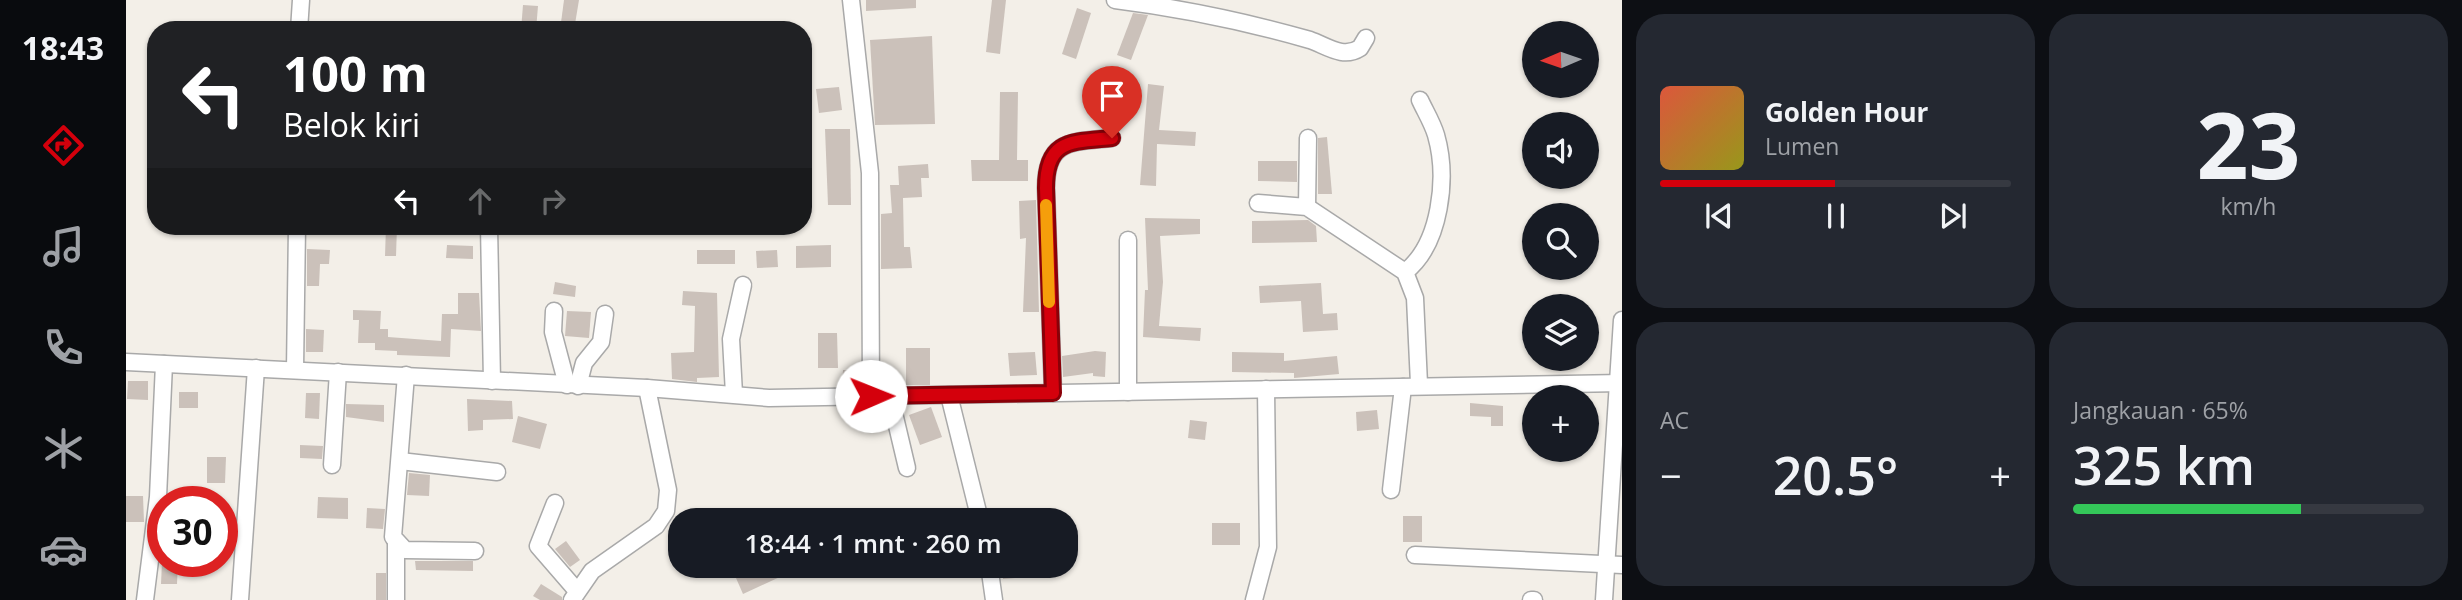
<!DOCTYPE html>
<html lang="id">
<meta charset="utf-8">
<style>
:root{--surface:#171b24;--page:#242831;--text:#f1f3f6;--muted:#9ea1a6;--line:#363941;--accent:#d4000c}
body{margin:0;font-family:"Open Sans",sans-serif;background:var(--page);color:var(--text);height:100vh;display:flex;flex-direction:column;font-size:26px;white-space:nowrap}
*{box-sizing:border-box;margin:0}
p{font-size:23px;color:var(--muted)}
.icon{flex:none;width:38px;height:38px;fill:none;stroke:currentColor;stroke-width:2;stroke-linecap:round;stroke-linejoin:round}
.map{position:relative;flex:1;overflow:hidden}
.details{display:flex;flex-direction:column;gap:14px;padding:14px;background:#0d0f14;width:840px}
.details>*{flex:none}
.banner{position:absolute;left:21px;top:21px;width:665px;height:214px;border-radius:28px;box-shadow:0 2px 5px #0004;background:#202124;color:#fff;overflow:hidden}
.needle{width:46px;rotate:268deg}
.fabs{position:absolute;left:1396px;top:21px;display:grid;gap:14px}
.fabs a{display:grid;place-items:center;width:77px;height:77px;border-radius:50%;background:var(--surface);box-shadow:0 2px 5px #0004;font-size:35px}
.speed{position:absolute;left:21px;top:486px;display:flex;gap:14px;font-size:35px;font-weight:700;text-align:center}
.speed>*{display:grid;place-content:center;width:91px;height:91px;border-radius:50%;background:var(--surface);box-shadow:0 2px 5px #0004;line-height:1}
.speed .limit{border:10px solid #d22;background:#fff;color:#111}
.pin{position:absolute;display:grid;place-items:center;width:60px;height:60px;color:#fff;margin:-72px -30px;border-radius:50% 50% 50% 0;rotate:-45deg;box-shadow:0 0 7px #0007}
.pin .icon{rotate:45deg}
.me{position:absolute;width:77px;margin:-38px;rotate:89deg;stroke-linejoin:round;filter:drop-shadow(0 0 5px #0008)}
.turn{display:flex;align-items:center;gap:24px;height:147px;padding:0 21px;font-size:32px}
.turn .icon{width:91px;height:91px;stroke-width:2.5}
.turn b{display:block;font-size:49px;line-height:60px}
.lanes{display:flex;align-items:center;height:66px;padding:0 21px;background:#0003;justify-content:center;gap:35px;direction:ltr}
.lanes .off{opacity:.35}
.big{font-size:52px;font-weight:600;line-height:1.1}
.details .card{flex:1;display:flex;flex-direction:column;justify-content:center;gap:10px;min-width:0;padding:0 24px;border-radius:28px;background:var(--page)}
.details .dial{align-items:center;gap:0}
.dial b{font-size:91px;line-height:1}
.song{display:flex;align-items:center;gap:21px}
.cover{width:84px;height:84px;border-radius:10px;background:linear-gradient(135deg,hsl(10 70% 55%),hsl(60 70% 35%))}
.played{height:7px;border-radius:4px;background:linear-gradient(90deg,var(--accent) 50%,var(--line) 50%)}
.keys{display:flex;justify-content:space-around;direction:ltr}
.heat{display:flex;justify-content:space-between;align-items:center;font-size:38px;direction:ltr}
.charge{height:10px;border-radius:5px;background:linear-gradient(90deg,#34c759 65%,var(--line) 0)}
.details .tiles{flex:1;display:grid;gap:14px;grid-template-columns:repeat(2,1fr)}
.trip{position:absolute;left:542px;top:508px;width:410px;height:70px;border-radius:28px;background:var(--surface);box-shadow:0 2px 5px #0004;font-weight:600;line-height:70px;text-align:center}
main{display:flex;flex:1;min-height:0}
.menu{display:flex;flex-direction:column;width:126px;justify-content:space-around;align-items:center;background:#090b0e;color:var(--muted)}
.menu .icon{width:49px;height:49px}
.menu .current{color:var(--accent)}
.menu b{font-size:32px;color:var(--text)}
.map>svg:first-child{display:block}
</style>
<main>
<nav class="menu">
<b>18:43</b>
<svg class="icon current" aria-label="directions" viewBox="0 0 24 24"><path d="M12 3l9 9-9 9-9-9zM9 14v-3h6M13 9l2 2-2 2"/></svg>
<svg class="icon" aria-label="music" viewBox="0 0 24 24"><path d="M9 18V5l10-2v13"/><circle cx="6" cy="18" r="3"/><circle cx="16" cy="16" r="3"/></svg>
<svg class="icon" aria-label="phone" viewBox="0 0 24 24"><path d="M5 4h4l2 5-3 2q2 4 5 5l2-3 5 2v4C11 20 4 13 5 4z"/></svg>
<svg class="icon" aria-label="climate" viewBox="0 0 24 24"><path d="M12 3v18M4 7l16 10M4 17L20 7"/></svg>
<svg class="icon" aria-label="car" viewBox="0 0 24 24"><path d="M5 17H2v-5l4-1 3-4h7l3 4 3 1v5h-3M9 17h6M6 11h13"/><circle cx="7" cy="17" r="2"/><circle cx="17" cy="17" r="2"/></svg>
</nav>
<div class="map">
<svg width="1496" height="600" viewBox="0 0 1496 600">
<rect width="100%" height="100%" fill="#f3efe8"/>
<g fill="#cbc1ba">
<polygon points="438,0 453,0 448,30 434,30"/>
<polygon points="740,0 790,0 790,8 740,11"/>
<polygon points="866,0 880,0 874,54 860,52"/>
<polygon points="397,5 412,6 410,30 395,30"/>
<polygon points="951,8 965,13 950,59 936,54"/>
<polygon points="1007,13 1022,15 1005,60 991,55"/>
<polygon points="806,36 809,124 749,125 744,40"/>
<polygon points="986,80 999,81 994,131 982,128"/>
<polygon points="1022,84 1038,86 1033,130 1070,132 1069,146 1031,144 1030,186 1014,185"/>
<polygon points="713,87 716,110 693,113 690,89"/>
<polygon points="874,92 892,92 891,160 902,160 902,181 846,181 845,160 873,160"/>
<polygon points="699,129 724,129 725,205 702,205"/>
<polygon points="1201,137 1206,194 1192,194 1192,138"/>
<polygon points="1132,161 1171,161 1171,182 1132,181"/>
<polygon points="802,164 803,178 795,178 796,197 777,198 778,247 784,247 786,268 755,269 755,214 766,213 764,185 773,185 772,166"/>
<polygon points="910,200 913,312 897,312 900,238 894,239 893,201"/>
<polygon points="1019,218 1074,219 1074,234 1034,236 1037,282 1033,326 1075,328 1074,341 1017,337 1019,290 1022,290"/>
<polygon points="1182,220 1190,226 1191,242 1126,243 1126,221"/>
<polygon points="260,226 271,226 270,256 259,256"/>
<polygon points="321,245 347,246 347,259 320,258"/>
<polygon points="705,245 705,267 670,268 670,246"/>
<polygon points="181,249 204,250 203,264 194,264 193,286 181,286"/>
<rect x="571" y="250" width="38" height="14"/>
<polygon points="651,250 652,267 631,268 630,251"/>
<polygon points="429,282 450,286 449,297 427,294"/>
<polygon points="1195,283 1197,314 1211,313 1212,330 1177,332 1175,301 1134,303 1133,286"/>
<polygon points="557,291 591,293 593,377 571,378 571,382 546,379 545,353 568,352 569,306 556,305"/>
<polygon points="332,293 353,293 355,331 325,329 324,357 271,355 271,351 249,350 249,343 232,343 233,320 227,320 227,310 255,311 254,329 262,329 262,337 315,341 316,314 332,314"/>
<polygon points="441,311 465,312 463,338 439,336"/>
<polygon points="180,329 198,330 197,352 180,352"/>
<polygon points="692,333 711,333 712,368 692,368"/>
<rect x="780" y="348" width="24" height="37"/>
<polygon points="969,351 980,352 979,377 967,376 967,373 937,377 936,356"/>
<polygon points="909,352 911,375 884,376 882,353"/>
<polygon points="1106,352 1158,353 1158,361 1211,356 1213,374 1168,378 1168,373 1106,372"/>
<polygon points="717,370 734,370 734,386 716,385"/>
<polygon points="2,381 22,381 22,400 1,399"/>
<rect x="53" y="392" width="19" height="16"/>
<polygon points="180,393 194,393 193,419 179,418"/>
<polygon points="341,399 386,401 387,419 357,420 357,430 342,431"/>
<polygon points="1344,403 1377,406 1377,426 1365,426 1365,417 1344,416"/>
<polygon points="220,404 258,405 258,422 220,417"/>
<polygon points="805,407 816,437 794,445 783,415"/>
<polygon points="1251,410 1253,429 1231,431 1230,412"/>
<polygon points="392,416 421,424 414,449 386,442"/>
<polygon points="1064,420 1081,422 1079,440 1062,438"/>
<polygon points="174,445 197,446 196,459 174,458"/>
<polygon points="81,457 100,457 99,483 81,483"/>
<polygon points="283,473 304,475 303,496 281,495"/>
<polygon points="0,496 17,496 18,522 0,522"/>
<polygon points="192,497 222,498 222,519 191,518"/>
<polygon points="241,508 259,509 257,529 240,528"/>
<rect x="1277" y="516" width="19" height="26"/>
<rect x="1086" y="523" width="28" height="22"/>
<polygon points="440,541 454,560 444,567 429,549"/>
<polygon points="289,561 347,561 347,571 290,570"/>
<polygon points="36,562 52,562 51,584 35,584"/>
<polygon points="637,565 651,565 656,576 617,594 610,578"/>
<polygon points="876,565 914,565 915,576 877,579"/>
<rect x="250" y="573" width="10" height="27"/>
<polygon points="415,584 436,597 436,600 414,600 407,596"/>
</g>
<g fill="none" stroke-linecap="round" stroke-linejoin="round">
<defs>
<g id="minor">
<polyline points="725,0 744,173 745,396"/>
<path d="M989,0C1054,8 1121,22 1184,40C1201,46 1217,59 1234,48L1240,38"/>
<polyline points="173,30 175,0"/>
<polyline points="1132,203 1181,207 1279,272 1289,298 1293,384"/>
<polyline points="1181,207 1182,138"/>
<polyline points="363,226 366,381"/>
<polyline points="1002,240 1002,392"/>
<path d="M1279,272C1315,244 1322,177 1310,135C1306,122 1299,111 1294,100"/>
<polyline points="428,311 427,332 441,385"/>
<polyline points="0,362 521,388 643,398 1496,383"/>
<polyline points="169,370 171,226"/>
<polyline points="280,375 267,537 279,550 349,551"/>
<polyline points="452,386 458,363 475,342 479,314"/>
<path d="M927,393L920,188C920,139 946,142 986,138"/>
<polyline points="608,394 605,339 617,285"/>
<polyline points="823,395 854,520"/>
<polyline points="764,396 781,468"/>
<polyline points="274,461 371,472"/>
<polyline points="206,465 212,372"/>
<polyline points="1265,490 1277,387"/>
<polyline points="429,503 412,546 451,591"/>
<polyline points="270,543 270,600"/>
<polyline points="1289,555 1496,565"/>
<polyline points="863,565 868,600"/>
<polyline points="19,600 32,497 38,364"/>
<polyline points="114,600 130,368"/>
<polyline points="446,600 466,571 530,526 540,511 542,490 521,388"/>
<polyline points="1128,600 1142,547 1140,389"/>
<polyline points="1405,600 1408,600"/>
<polyline points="1478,600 1496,320"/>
</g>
</defs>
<use href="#minor" stroke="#a9a9a9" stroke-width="19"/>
<use href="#minor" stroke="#fff" stroke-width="16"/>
</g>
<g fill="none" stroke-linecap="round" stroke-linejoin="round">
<defs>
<path id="route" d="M745,396L927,393L920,188C920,139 945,142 986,138"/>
</defs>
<use href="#route" stroke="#8a0008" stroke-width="18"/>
<use href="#route" stroke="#d4000c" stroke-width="12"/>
<polyline stroke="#f59e0b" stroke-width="12" points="920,205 923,302"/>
</g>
</svg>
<div class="fabs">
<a><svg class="needle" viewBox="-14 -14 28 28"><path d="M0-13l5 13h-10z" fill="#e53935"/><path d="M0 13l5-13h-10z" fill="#9ea1a6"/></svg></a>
<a><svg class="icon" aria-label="sound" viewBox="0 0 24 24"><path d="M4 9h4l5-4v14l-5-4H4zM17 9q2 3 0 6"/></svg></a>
<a><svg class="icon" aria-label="search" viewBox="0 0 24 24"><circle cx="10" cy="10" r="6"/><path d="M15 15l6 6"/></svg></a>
<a><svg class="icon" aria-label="layers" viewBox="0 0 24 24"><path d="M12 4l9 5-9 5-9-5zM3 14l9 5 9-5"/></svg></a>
<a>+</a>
</div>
<div class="speed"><div class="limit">30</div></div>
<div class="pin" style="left:986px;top:138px;background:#d93025"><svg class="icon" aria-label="arrive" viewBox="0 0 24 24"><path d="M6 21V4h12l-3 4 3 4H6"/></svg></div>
<svg class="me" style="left:745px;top:396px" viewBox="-20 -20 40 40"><circle r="19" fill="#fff"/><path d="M0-13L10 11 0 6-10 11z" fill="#d4000c"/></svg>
<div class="trip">18:44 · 1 mnt · 260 m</div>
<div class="banner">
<div class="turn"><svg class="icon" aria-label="left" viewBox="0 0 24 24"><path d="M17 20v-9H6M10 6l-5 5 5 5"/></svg><div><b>100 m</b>Belok kiri</div></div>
<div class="lanes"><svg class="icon" aria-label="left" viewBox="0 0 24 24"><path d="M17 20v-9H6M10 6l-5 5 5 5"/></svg><svg class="icon off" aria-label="ahead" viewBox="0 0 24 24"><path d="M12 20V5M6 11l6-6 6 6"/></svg><svg class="icon off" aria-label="right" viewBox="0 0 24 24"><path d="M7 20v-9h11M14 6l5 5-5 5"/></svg></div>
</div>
</div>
<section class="details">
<div class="tiles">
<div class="card">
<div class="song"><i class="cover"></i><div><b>Golden Hour</b><p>Lumen</p></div></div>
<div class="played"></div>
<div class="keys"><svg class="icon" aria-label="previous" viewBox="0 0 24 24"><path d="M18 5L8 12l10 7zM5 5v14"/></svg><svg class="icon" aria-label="pause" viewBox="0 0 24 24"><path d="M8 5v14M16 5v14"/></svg><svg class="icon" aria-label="next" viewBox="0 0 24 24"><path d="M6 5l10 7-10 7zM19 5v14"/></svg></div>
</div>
<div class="card dial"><b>23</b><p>km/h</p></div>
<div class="card"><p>AC</p>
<div class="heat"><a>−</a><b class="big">20.5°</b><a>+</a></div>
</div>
<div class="card"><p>Jangkauan · 65%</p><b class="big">325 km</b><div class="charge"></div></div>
</div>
</section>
</main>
